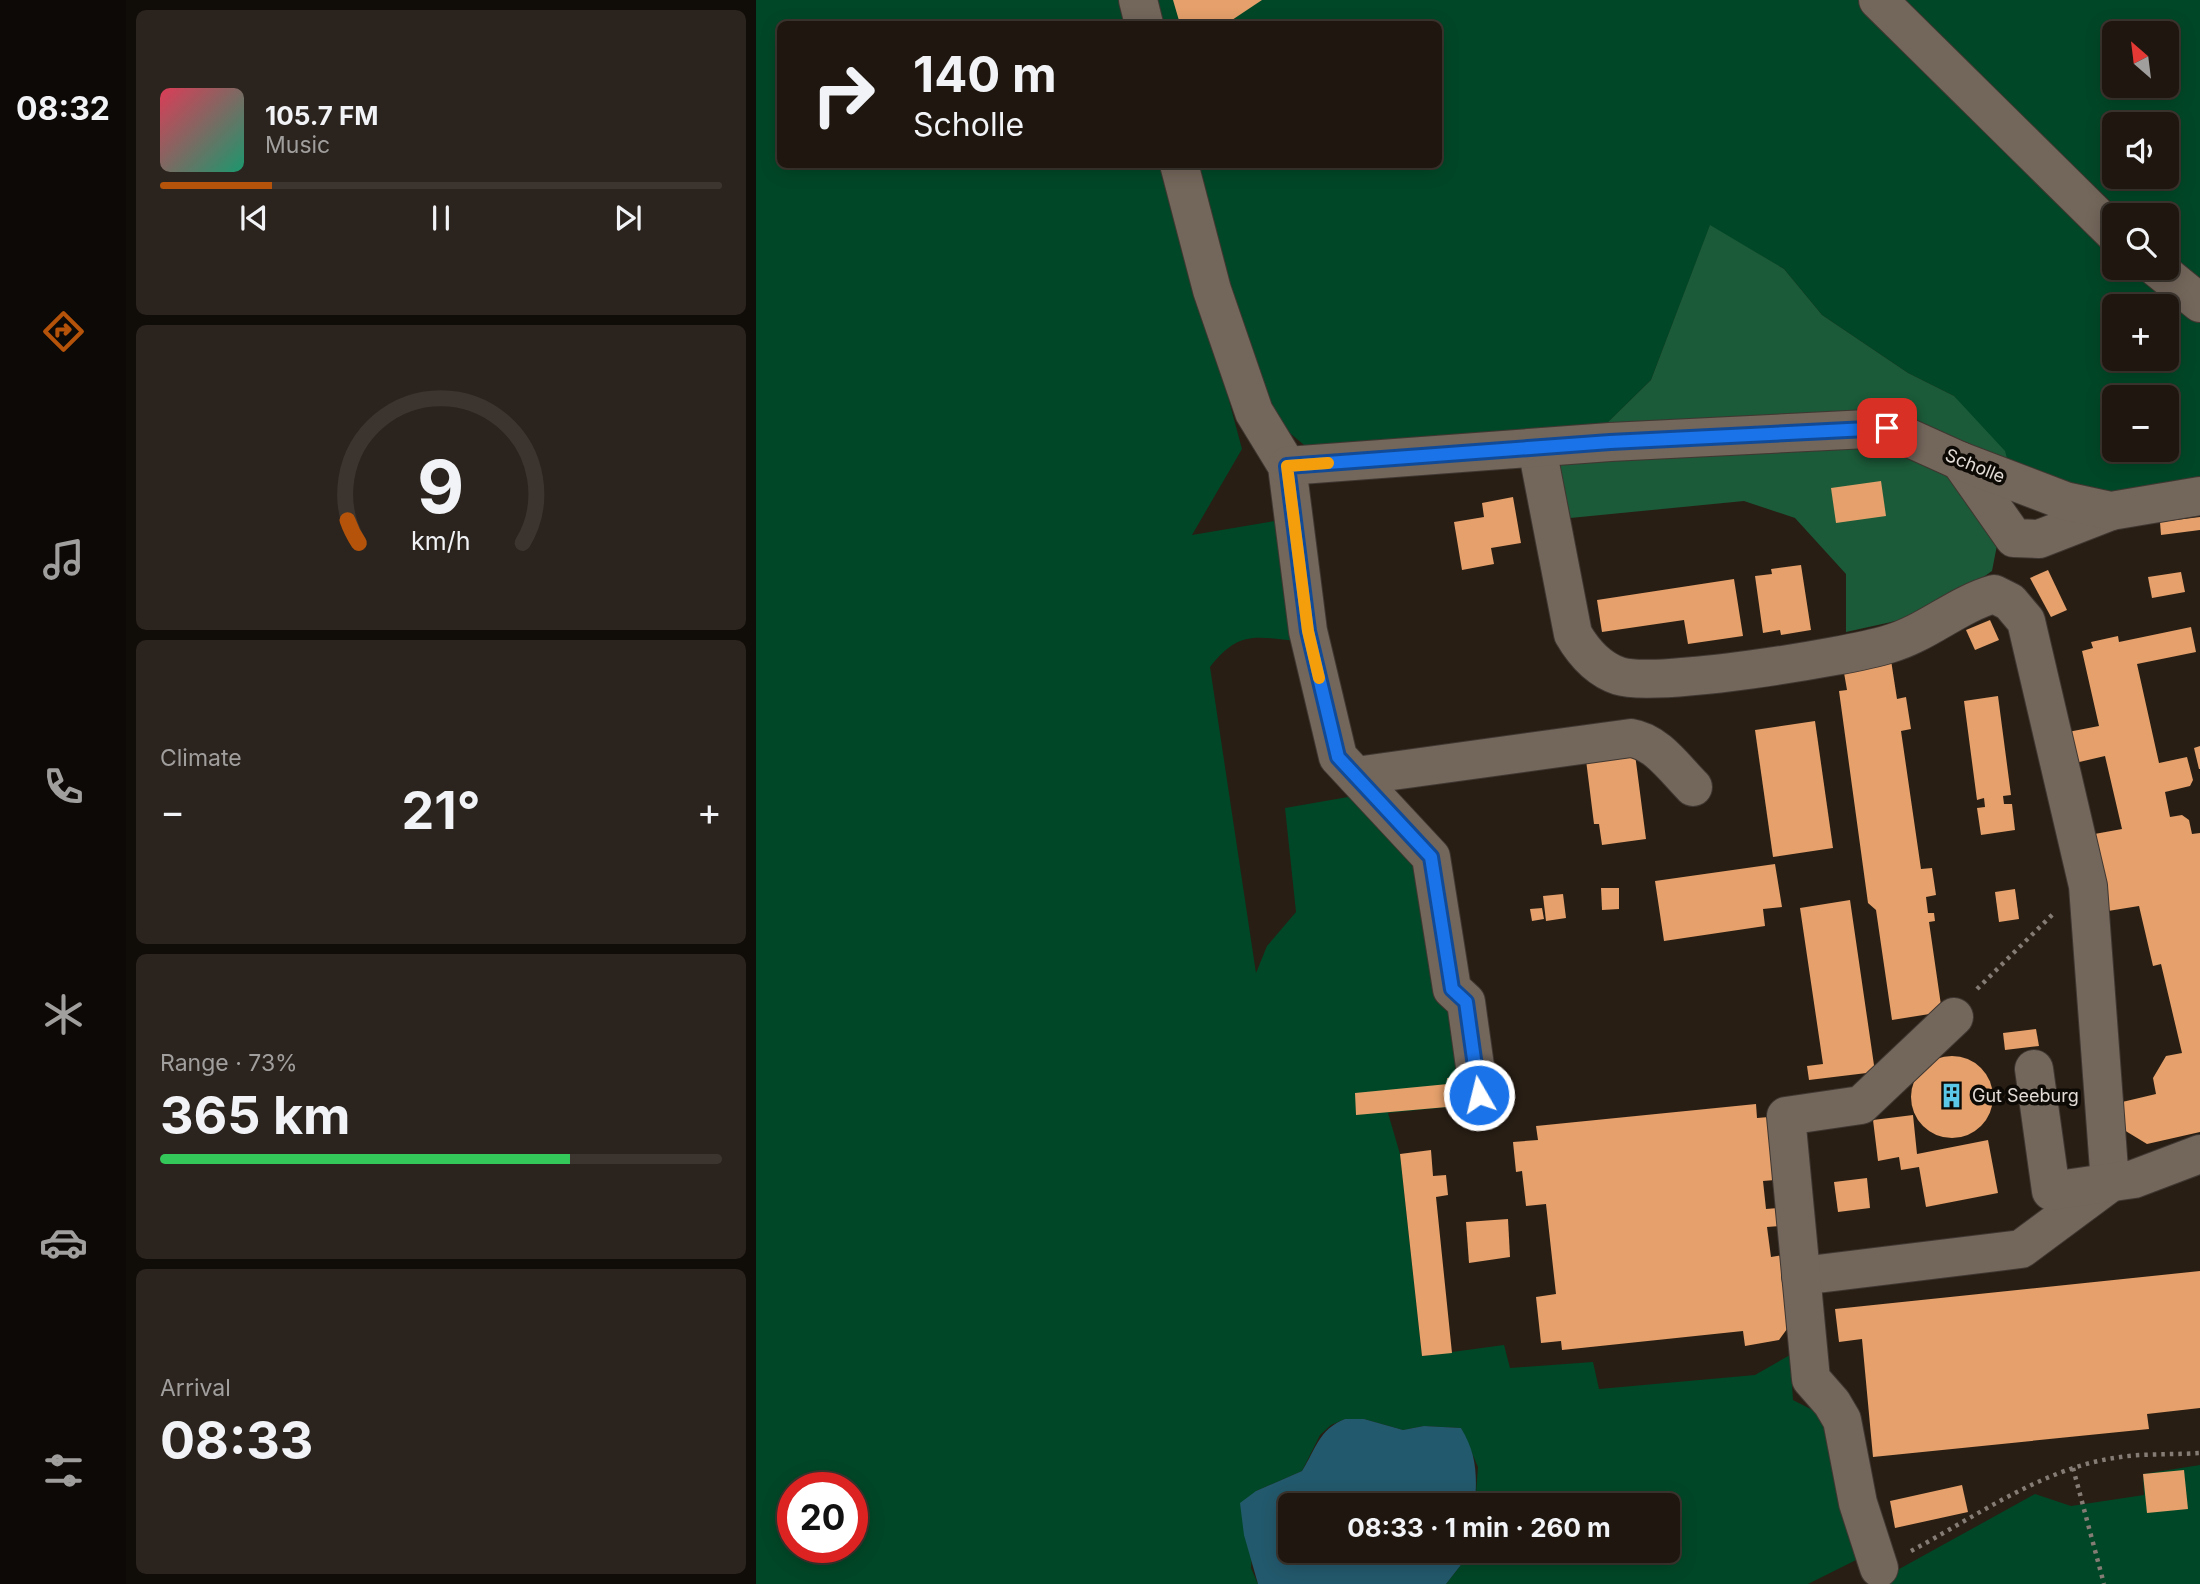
<!DOCTYPE html>
<meta charset="utf-8">
<style>
:root{--surface:#1e160f;--page:#2b231d;--text:#f1f3f6;--muted:#a19f9e;--line:#3c352f;--accent:#b45309}
body{margin:0;font-family:Inter,sans-serif;background:var(--page);color:var(--text);height:100vh;display:flex;flex-direction:column;font-size:26px;white-space:nowrap}
*{box-sizing:border-box;margin:0}
p{font-size:23px;color:var(--muted)}
.icon{flex:none;width:38px;height:38px;fill:none;stroke:currentColor;stroke-width:2;stroke-linecap:round;stroke-linejoin:round}
.map{position:relative;flex:1;overflow:hidden}
.sheet{display:flex;flex-direction:column;gap:10px;padding:10px;background:#100c08;width:630px}
.sheet>*{flex:none}
.top-card{position:absolute;left:21px;top:21px;width:665px;height:147px;border-radius:10px;box-shadow:0 4px 18px #0003,0 0 0 2px var(--line);background:#1e160f;color:var(--text);overflow:hidden}
.needle{width:46px;rotate:332deg}
.fabs{position:absolute;left:1346px;top:21px;display:grid;gap:14px}
.fabs a{display:grid;place-items:center;width:77px;height:77px;border-radius:10px;background:var(--surface);box-shadow:0 4px 18px #0003,0 0 0 2px var(--line);font-size:35px}
.speed{position:absolute;left:21px;top:1472px;display:flex;gap:14px;font-size:35px;font-weight:700;text-align:center}
.speed>*{display:grid;place-content:center;width:91px;height:91px;border-radius:50%;background:var(--surface);box-shadow:0 4px 18px #0003,0 0 0 2px var(--line);line-height:1}
.speed .limit{border:10px solid #d22;background:#fff;color:#111}
.pin{position:absolute;display:grid;place-items:center;width:60px;height:60px;color:#fff;margin:-30px;border-radius:14px;box-shadow:0 4px 10px #0006}
.me{position:absolute;width:77px;margin:-38px;rotate:352deg;stroke-linejoin:round;filter:drop-shadow(0 0 5px #0008)}
.turn{display:flex;align-items:center;gap:24px;height:147px;padding:0 21px;font-size:32px}
.turn .icon{width:91px;height:91px;stroke-width:2.5}
.turn b{display:block;font-size:49px;line-height:60px}
.big{font-size:52px;font-weight:700;line-height:1.1}
.sheet .tile{flex:1;display:flex;flex-direction:column;justify-content:center;gap:10px;min-width:0;padding:0 24px;border-radius:10px;background:var(--page)}
.sheet .dial{align-items:center;gap:0}
.dial svg{height:182px;overflow:visible;fill:none;stroke:var(--line);stroke-width:7;stroke-linecap:round;text-anchor:middle}
.dial text{fill:var(--text);stroke:none}
.song{display:flex;align-items:center;gap:21px}
.cover{width:84px;height:84px;border-radius:10px;background:linear-gradient(135deg,hsl(350 70% 55%),hsl(160 70% 35%))}
.played{height:7px;border-radius:4px;background:linear-gradient(90deg,var(--accent) 20%,var(--line) 20%)}
.keys{display:flex;justify-content:space-around;direction:ltr}
.heat{display:flex;justify-content:space-between;align-items:center;font-size:38px;direction:ltr}
.charge{height:10px;border-radius:5px;background:linear-gradient(90deg,#34c759 73%,var(--line) 0)}
.trip{position:absolute;left:522px;top:1493px;width:402px;height:70px;border-radius:10px;background:var(--surface);box-shadow:0 4px 18px #0003,0 0 0 2px var(--line);font-weight:700;line-height:70px;text-align:center}
main{display:flex;flex:1;min-height:0}
.tab-bar{display:flex;flex-direction:column;width:126px;justify-content:space-around;align-items:center;background:#0c0906;color:var(--muted)}
.tab-bar .icon{width:49px;height:49px}
.tab-bar .active{color:var(--accent)}
.tab-bar b{font-size:32px;color:var(--text)}
.map>svg:first-child{display:block}
</style>
<main>
<nav class="tab-bar">
<b>08:32</b>
<svg class="icon active" aria-label="directions" viewBox="0 0 24 24"><path d="M12 3l9 9-9 9-9-9zM9 14v-3h6M13 9l2 2-2 2"/></svg>
<svg class="icon" aria-label="music" viewBox="0 0 24 24"><path d="M9 18V5l10-2v13"/><circle cx="6" cy="18" r="3"/><circle cx="16" cy="16" r="3"/></svg>
<svg class="icon" aria-label="phone" viewBox="0 0 24 24"><path d="M5 4h4l2 5-3 2q2 4 5 5l2-3 5 2v4C11 20 4 13 5 4z"/></svg>
<svg class="icon" aria-label="climate" viewBox="0 0 24 24"><path d="M12 3v18M4 7l16 10M4 17L20 7"/></svg>
<svg class="icon" aria-label="car" viewBox="0 0 24 24"><path d="M5 17H2v-5l4-1 3-4h7l3 4 3 1v5h-3M9 17h6M6 11h13"/><circle cx="7" cy="17" r="2"/><circle cx="17" cy="17" r="2"/></svg>
<svg class="icon" aria-label="filters" viewBox="0 0 24 24"><path d="M4 7h16M4 17h16"/><circle cx="9" cy="7" r="2"/><circle cx="15" cy="17" r="2"/></svg>
</nav>
<section class="sheet">
<div class="tile">
<div class="song"><i class="cover"></i><div><b>105.7 FM</b><p>Music</p></div></div>
<div class="played"></div>
<div class="keys"><svg class="icon" aria-label="previous" viewBox="0 0 24 24"><path d="M18 5L8 12l10 7zM5 5v14"/></svg><svg class="icon" aria-label="pause" viewBox="0 0 24 24"><path d="M8 5v14M16 5v14"/></svg><svg class="icon" aria-label="next" viewBox="0 0 24 24"><path d="M6 5l10 7-10 7zM19 5v14"/></svg></div>
</div>
<div class="tile dial"><svg viewBox="0 0 100 80">
<path d="M14 69A42 42 0 1 1 86 69"/>
<path d="M14 69A42 42 0 0 1 9 59" stroke="#b45309"/>
<text x="50" y="56" font-size="32" font-weight="700">9</text>
<text x="50" y="72" font-size="11">km/h</text>
</svg></div>
<div class="tile"><p>Climate</p>
<div class="heat"><a>−</a><b class="big">21°</b><a>+</a></div>
</div>
<div class="tile"><p>Range · 73%</p><b class="big">365 km</b><div class="charge"></div></div>
<div class="tile"><p>Arrival</p><b class="big">08:33</b></div>
</section>
<div class="map">
<svg width="1444" height="1584" viewBox="0 0 1444 1584">
<rect width="100%" height="100%" fill="#281e14"/>
<g fill="#004727" fill-rule="evenodd">
<path d="M0,0H368L374,24H24V164L410,165L486,449L436,535L530,519L542,641C499,637 483,630 454,667L500,973L511,946L540,912L529,808L592,797L669,861L714,1105L632,1113L644,1154L666,1356L748,1345L754,1368L837,1362L843,1389L999,1375L1034,1355L1037,1400L1080,1422L1110,1555L1052,1584H690L708,1561L711,1551L912,1550V1505H719L722,1467L705,1428L668,1426L647,1430L608,1419H589L575,1425L564,1435L546,1471L500,1491L495,1568L502,1584H0ZM37,1488H96V1547H37Z"/>
<path d="M391,0H1108L1358,251V268H1379L1444,319V485L1354,500L1255,473L1198,396L1152,373L1066,315L1028,269L954,226L895,380L843,431L560,455L529,429L499,388L430,165L682,164V24H396ZM1358,306H1410V359H1358ZM1358,397H1410V450H1358Z"/>
<path d="M1142,0H1444V290L1411,257L1410,215H1369ZM1358,33H1410V86H1358ZM1358,124H1410V177H1358Z"/>
<polygon points="1444,1465 1444,1584 1116,1584 1279,1494 1315,1506 1388,1495 1387,1474"/>
</g>
<polygon fill="#1b5b39" points="954,225 1028,269 1066,315 1152,373 1198,396 1249,451 1255,473 1236,571 1176,613 1090,632 1090,574 1039,518 988,501 804,519 790,460 843,431 895,380"/>
<path fill="#23596c" d="M589,1419H608L647,1430L668,1426L705,1428C721,1455 721,1474 719,1505H534V1550L711,1551L708,1561L690,1584H502L488,1535L484,1503L500,1491L546,1471C560,1449 563,1429 589,1419Z"/>
<g fill="#e5a06b">
<polygon points="417,0 506,0 470,24 424,24"/>
<polygon points="1125,481 1130,516 1080,523 1075,488"/>
<polygon points="757,497 765,543 735,548 738,564 706,570 698,522 728,517 726,503"/>
<polygon points="1444,517 1444,530 1405,535 1404,522"/>
<polygon points="1045,565 1055,630 1025,635 1024,630 1007,633 999,576 1016,574 1015,569"/>
<polygon points="1292,570 1311,610 1295,617 1274,578"/>
<polygon points="1425,572 1429,592 1396,598 1392,577"/>
<polygon points="978,579 987,636 932,644 928,620 846,632 841,600"/>
<polygon points="1234,620 1243,640 1219,650 1210,630"/>
<polygon points="1435,627 1440,652 1381,664 1403,763 1431,757 1437,780 1434,786 1409,792 1414,817 1426,815 1433,820 1436,834 1444,833 1444,1132 1391,1144 1368,1130 1362,1103 1400,1094 1397,1078 1410,1056 1426,1053 1405,964 1397,966 1383,906 1352,911 1333,835 1366,829 1349,756 1319,763 1312,732 1343,726 1326,651 1337,648 1335,642 1362,636 1363,642"/>
<polygon points="1135,660 1141,699 1150,697 1155,729 1145,731 1165,869 1176,868 1180,895 1170,897 1172,913 1178,913 1179,921 1173,922 1186,1012 1136,1020 1120,910 1112,903 1083,691 1091,690 1087,667"/>
<polygon points="1242,696 1255,795 1247,796 1248,804 1256,804 1259,830 1225,835 1221,808 1229,807 1228,798 1221,800 1208,701"/>
<polygon points="1059,721 1077,848 1017,857 999,730"/>
<polygon points="1444,746 1444,769 1443,769 1438,748"/>
<polygon points="879,754 890,839 846,845 843,824 838,824 830,760"/>
<polygon points="1019,864 1026,907 1007,909 1009,926 908,941 899,881"/>
<polygon points="845,888 863,888 863,909 846,910"/>
<polygon points="1259,889 1263,919 1243,922 1239,892"/>
<polygon points="807,894 810,918 790,921 787,896"/>
<polygon points="1094,900 1119,1072 1053,1080 1051,1066 1067,1064 1044,908"/>
<polygon points="786,908 788,919 776,921 774,909"/>
<polygon points="1280,1029 1283,1046 1249,1050 1247,1033"/>
<circle cx="1196" cy="1097" r="41"/>
<polygon points="711,1077 714,1105 600,1115 599,1093 692,1084 691,1078"/>
<polygon points="1000,1104 1001,1118 1013,1117 1019,1180 1007,1181 1010,1209 1022,1208 1024,1226 1011,1227 1015,1257 1028,1255 1033,1318 1030,1319 1031,1329 1023,1340 989,1346 987,1331 806,1350 805,1341 785,1343 780,1297 800,1294 790,1204 770,1206 766,1171 760,1172 757,1142 782,1140 780,1126"/>
<polygon points="1157,1115 1161,1154 1232,1140 1242,1193 1170,1207 1163,1167 1145,1170 1143,1157 1122,1161 1117,1120"/>
<polygon points="675,1150 677,1176 690,1175 692,1195 680,1197 696,1353 666,1356 644,1154"/>
<polygon points="1111,1178 1114,1208 1082,1212 1078,1182"/>
<polygon points="752,1219 754,1257 713,1263 710,1222"/>
<polygon points="1444,1271 1444,1408 1391,1414 1393,1429 1117,1457 1106,1339 1083,1342 1079,1309"/>
<polygon points="1428,1470 1432,1509 1391,1513 1387,1474"/>
<polygon points="1206,1485 1212,1512 1139,1528 1134,1501"/>
</g>
<g fill="none" stroke-linecap="round" stroke-linejoin="round">
<defs>
<g id="minor">
<polyline points="382,0 388,24"/>
<polyline points="1122,0 1358,233"/>
<polyline points="423,164 456,290 498,412 531,466 552,631 582,757 675,857 696,989 710,1002 723,1095"/>
<polyline points="1401,268 1444,303"/>
<path d="M781,448L817,634C828,653 842,669 863,676C899,688 1091,657 1133,644C1171,633 1200,605 1238,594L1254,602L1270,621L1332,886L1354,1183L1265,1249L1045,1276"/>
<polyline points="1204,461 1258,538 1283,539 1355,511"/>
<polyline points="531,466 854,442 1131,428 1204,461 1309,501 1355,511 1444,496"/>
<path d="M600,776L875,738C901,742 919,769 937,787"/>
<polyline points="1278,1069 1295,1191 1378,1179 1444,1154"/>
<polyline points="1123,1568 1102,1503 1086,1420 1076,1403 1055,1379 1030,1116 1105,1105 1198,1017"/>
</g>
</defs>
<use href="#minor" stroke="#3f3731" stroke-width="40"/>
<g stroke="#857d75" stroke-width="4.5" stroke-dasharray="3.5 5" stroke-linecap="butt">
<polyline points="1221,989 1299,912"/>
<polyline points="1317,1468 1348,1584"/>
<path d="M1155,1551C1219,1517 1286,1469 1358,1458C1386,1453 1416,1455 1444,1453"/>
</g>
<use href="#minor" stroke="#73665b" stroke-width="38"/>
</g>
<g fill="none" stroke-linecap="round" stroke-linejoin="round">
<defs>
<polyline id="route" points="723,1095 710,1002 696,989 675,857 582,757 552,631 531,466 854,442 1131,428"/>
</defs>
<use href="#route" stroke="#114b97" stroke-width="18"/>
<use href="#route" stroke="#1a73e8" stroke-width="12"/>
<polyline stroke="#f59e0b" stroke-width="12" points="563,678 552,631 531,466 572,463"/>
</g>
<defs>
<symbol id="building-bare" viewBox="-9 -9 18 18"><path d="M-4-6H4V6H1V3H-1V6H-4ZM-2.5-4.3h1.7v1.8h-1.7ZM.8-4.3h1.7v1.8H.8ZM-2.5-1h1.7V.8h-1.7ZM.8-1h1.7V.8H.8Z" fill="#5ac8e6" stroke="#0d0905" stroke-width="2.5" paint-order="stroke"/></symbol>
</defs>
<g fill-rule="evenodd">
<use href="#building-bare" x="1178" y="1078" width="35" height="35"/>
</g>
<g text-anchor="middle" stroke-width="7" stroke-linejoin="round" paint-order="stroke">
<g font-size="18" fill="#e3dcd6" stroke="#0d0905">
<text transform="translate(1219 466) rotate(22)" y="6">Scholle</text>
</g>
<g font-size="18" fill="#e3dcd6" stroke="#0d0905" text-anchor="start">
<text x="1216" y="1102">Gut Seeburg</text>
</g>
</g>
</svg>
<div class="fabs">
<a><svg class="needle" viewBox="-14 -14 28 28"><path d="M0-13l5 13h-10z" fill="#e53935"/><path d="M0 13l5-13h-10z" fill="#a19f9e"/></svg></a>
<a><svg class="icon" aria-label="sound" viewBox="0 0 24 24"><path d="M4 9h4l5-4v14l-5-4H4zM17 9q2 3 0 6"/></svg></a>
<a><svg class="icon" aria-label="search" viewBox="0 0 24 24"><circle cx="10" cy="10" r="6"/><path d="M15 15l6 6"/></svg></a>
<a>+</a>
<a>−</a>
</div>
<div class="speed"><div class="limit">20</div></div>
<div class="pin" style="left:1131px;top:428px;background:#d93025"><svg class="icon" aria-label="arrive" viewBox="0 0 24 24"><path d="M6 21V4h12l-3 4 3 4H6"/></svg></div>
<svg class="me" style="left:723px;top:1095px" viewBox="-20 -20 40 40"><circle r="17" fill="#1a73e8" stroke="#fff" stroke-width="3"/><path d="M0-11L8 9 0 5-8 9z" fill="#fff"/></svg>
<div class="trip">08:33 · 1 min · 260 m</div>
<div class="top-card">
<div class="turn"><svg class="icon" aria-label="right" viewBox="0 0 24 24"><path d="M7 20v-9h11M14 6l5 5-5 5"/></svg><div><b>140 m</b>Scholle</div></div>
</div>
</div>
</main>
